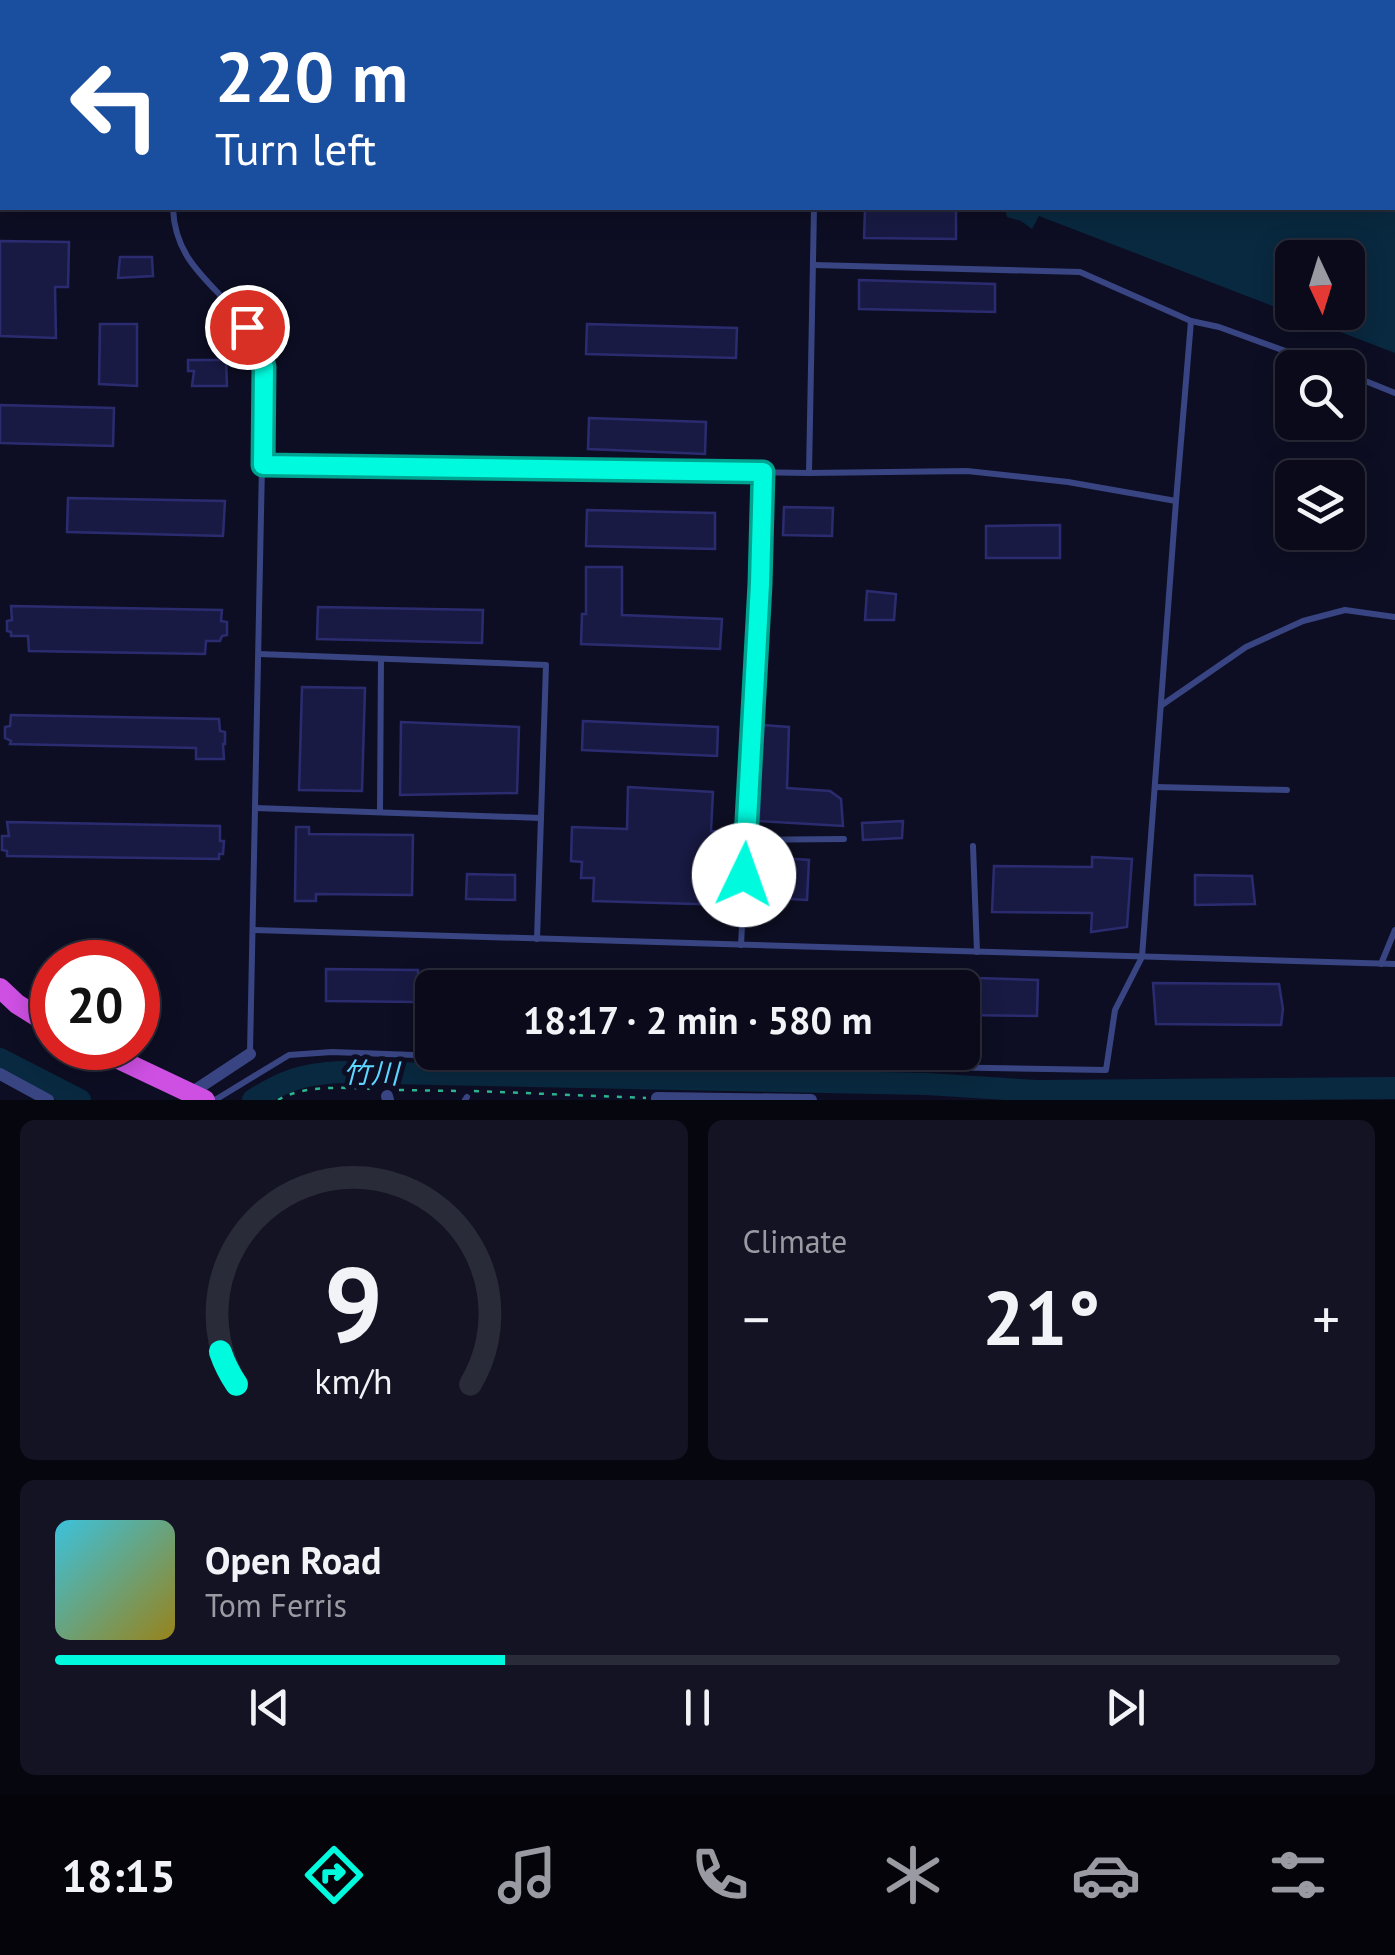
<!DOCTYPE html>
<meta charset="utf-8">
<style>
:root{--surface:#0a0a1a;--page:#131323;--text:#f1f3f6;--muted:#999aa2;--line:#2a2b39;--accent:#00fade}
body{margin:0;font-family:"PT Sans","Noto Sans JP",sans-serif;background:var(--page);color:var(--text);height:100vh;display:flex;flex-direction:column;font-size:38px;white-space:nowrap}
*{box-sizing:border-box;margin:0}
p{font-size:32px;color:var(--muted)}
.icon{flex:none;width:55px;height:55px;fill:none;stroke:currentColor;stroke-width:2;stroke-linecap:round;stroke-linejoin:round}
.map{position:relative;height:1100px;overflow:hidden}
.details{display:flex;flex-direction:column;gap:20px;padding:20px;background:#06060e;flex:1}
.details>*{flex:none}
.guide{position:absolute;left:0px;top:0px;width:1395px;height:210px;box-shadow:0 5px 25px #0003,0 0 0 2px var(--line);background:#1a4fa0;color:#fff;overflow:hidden}
.needle{width:65px;rotate:176deg}
.fabs{position:absolute;left:1275px;top:240px;display:grid;gap:20px}
.fabs a{display:grid;place-items:center;width:90px;height:90px;border-radius:15px;background:var(--surface);box-shadow:0 5px 25px #0003,0 0 0 2px var(--line);font-size:50px}
.speed{position:absolute;left:30px;top:940px;display:flex;gap:20px;font-size:50px;font-weight:700;text-align:center}
.speed>*{display:grid;place-content:center;width:130px;height:130px;border-radius:50%;background:var(--surface);box-shadow:0 5px 25px #0003,0 0 0 2px var(--line);line-height:1}
.speed .limit{border:15px solid #d22;background:#fff;color:#111}
.pin{position:absolute;display:grid;place-items:center;width:85px;height:85px;color:#fff;margin:-42px;border:5px solid #fff;border-radius:50%;box-shadow:0 2px 10px #0007}
.me{position:absolute;width:110px;margin:-55px;rotate:3deg;stroke-linejoin:round;filter:drop-shadow(0 0 8px #0008)}
.turn{display:flex;align-items:center;gap:35px;height:210px;padding:0 50px;font-size:45px}
.turn .icon{width:130px;height:130px;stroke-width:2.5}
.turn b{display:block;font-size:70px;line-height:85px}
.big{font-size:75px;font-weight:700;line-height:1.1}
.details .widget{flex:1;display:flex;flex-direction:column;justify-content:center;gap:15px;min-width:0;padding:0 35px;border-radius:15px;background:var(--page)}
.details .dial{align-items:center;gap:0}
.dial svg{height:260px;overflow:visible;fill:none;stroke:var(--line);stroke-width:7;stroke-linecap:round;text-anchor:middle}
.dial text{fill:var(--text);stroke:none}
.song{display:flex;align-items:center;gap:30px}
.cover{width:120px;height:120px;border-radius:15px;background:linear-gradient(135deg,hsl(190 70% 55%),hsl(50 70% 35%))}
.played{height:10px;border-radius:5px;background:linear-gradient(90deg,var(--accent) 35%,var(--line) 35%)}
.keys{display:flex;justify-content:space-around;direction:ltr}
.heat{display:flex;justify-content:space-between;align-items:center;font-size:55px;direction:ltr}
.details .tiles{flex:1;display:grid;gap:20px;grid-template-columns:1fr 1fr}
.widget:last-child{grid-column:span 2}
.trip{position:absolute;left:415px;top:970px;width:565px;height:100px;border-radius:15px;background:var(--surface);box-shadow:0 5px 25px #0003,0 0 0 2px var(--line);font-weight:700;line-height:100px;text-align:center}
.tabs{display:flex;height:160px;justify-content:space-around;align-items:center;background:#04040a;color:var(--muted)}
.tabs .icon{width:70px;height:70px}
.tabs .current{color:var(--accent)}
.tabs b{font-size:45px;color:var(--text)}
.map>svg:first-child{display:block}
</style>
<div class="map">
<svg width="1395" height="1100" viewBox="0 0 1395 1100">
<rect width="100%" height="100%" fill="#0d0e23"/>
<path fill="#092940" fill-rule="evenodd" d="M951,0H1395V353L1039,216L1032,229L1021,221L1007,217L1005,208H1392V2H953ZM1292,258H1348V312H1292Z"/>
<g fill="none" stroke-linecap="round" stroke-linejoin="round">
<g stroke="#092940" stroke-width="22">
<polyline points="0,1059 80,1100"/>
<path d="M253,1100C285,1080 303,1074 340,1072L927,1084L1037,1091L1395,1088"/>
</g>
</g>
<g fill="#191a44" stroke="#2b2c70" stroke-width="2.5">
<polygon points="865,209 956,211 956,239 864,238"/>
<polygon points="0,241 69,242 68,287 55,287 56,338 0,336"/>
<polygon points="120,257 152,257 153,276 118,278"/>
<polygon points="859,280 995,284 995,312 859,309"/>
<polygon points="100,324 137,324 137,386 99,384"/>
<polygon points="587,324 737,328 736,358 586,354"/>
<polygon points="188,360 226,360 227,386 192,386 194,371 188,371"/>
<polygon points="0,405 114,408 113,446 0,443"/>
<polygon points="589,418 706,422 705,454 588,449"/>
<polygon points="68,498 225,501 223,536 67,532"/>
<polygon points="784,507 833,508 832,536 783,535"/>
<polygon points="587,510 715,513 715,549 586,546"/>
<polygon points="1060,525 1060,558 986,558 986,526"/>
<polygon points="586,567 622,567 622,615 722,619 720,649 581,644 582,614 586,614"/>
<polygon points="867,591 896,594 894,620 865,620"/>
<polygon points="11,606 222,610 221,621 227,622 227,635 222,636 220,641 206,641 205,654 29,651 28,636 11,636 11,632 7,631 7,621 12,620"/>
<polygon points="318,607 483,610 482,643 317,639"/>
<polygon points="302,687 365,688 362,791 299,790"/>
<polygon points="11,715 219,719 220,731 225,732 225,744 223,744 224,759 196,759 196,748 10,744 11,741 5,738 5,727 10,726"/>
<polygon points="583,721 718,727 717,756 582,750"/>
<polygon points="401,722 519,727 517,793 400,795"/>
<polygon points="761,725 789,727 787,788 830,791 841,799 843,826 759,821"/>
<polygon points="628,787 713,792 711,831 730,832 728,905 593,901 594,878 581,878 582,862 571,861 572,827 627,829"/>
<polygon points="903,821 902,838 863,840 862,823"/>
<polygon points="7,822 220,826 220,841 224,841 223,854 219,854 219,859 7,856 7,851 2,850 2,836 9,836"/>
<polygon points="296,827 309,827 309,834 413,835 412,895 316,894 316,901 295,901"/>
<polygon points="755,856 809,860 807,900 753,897"/>
<polygon points="1092,857 1132,859 1127,927 1091,932 1092,913 992,912 994,866 1092,867"/>
<polygon points="467,874 515,875 515,900 466,899"/>
<polygon points="1195,875 1252,876 1255,904 1195,905"/>
<polygon points="326,969 418,970 417,1002 326,1001"/>
<polygon points="598,972 635,973 635,988 598,988"/>
<polygon points="695,976 805,979 805,988 695,988"/>
<polygon points="829,977 904,979 904,988 829,988"/>
<polygon points="943,977 1038,980 1037,1016 962,1015 962,988 942,988"/>
<polygon points="1153,983 1279,984 1283,1009 1281,1025 1156,1024"/>
</g>
<g fill="none" stroke-linecap="round" stroke-linejoin="round">
<g stroke="#2db590" stroke-width="2.5" stroke-dasharray="5 8" stroke-linecap="butt">
<polyline points="399,1090 461,1091"/>
<polyline points="474,1091 646,1098"/>
<path d="M278,1100C305,1084 346,1088 376,1089"/>
</g>
<g stroke="#384582" stroke-width="6">
<polyline points="171,2 171,0"/>
<polyline points="818,2 818,0"/>
<path d="M173,208C175,268 221,286 250,331C257,342 261,354 264,367L250,1052"/>
<polyline points="1191,321 1219,327 1332,368"/>
<polyline points="1348,374 1395,393"/>
<polyline points="263,465 809,473 967,471 1068,482 1176,501 1191,321 1080,272 813,265"/>
<polyline points="809,473 814,208"/>
<polyline points="259,654 546,665 537,939"/>
<polyline points="1162,705 1246,647 1303,621 1345,610 1395,617"/>
<polyline points="1155,787 1287,790"/>
<polyline points="255,808 541,818"/>
<polyline points="380,812 381,659"/>
<polyline points="746,840 844,839"/>
<polyline points="973,846 977,952"/>
<polyline points="253,930 1395,964"/>
<polyline points="741,945 760,583 763,472"/>
<polyline points="1381,964 1395,930"/>
<polyline points="215,1100 289,1055 332,1052 583,1061 1106,1070 1115,1010 1142,957 1176,501"/>
<polyline points="465,1100 467,1097"/>
</g>
<g stroke="#384582" stroke-width="12">
<polyline points="0,1074 48,1100"/>
<polyline points="191,1093 250,1054"/>
<polyline points="387,1096 388,1100"/>
<polyline points="657,1100 657,1098 811,1100"/>
</g>
<g stroke="#ce50e3" stroke-width="20">
<polyline points="0,988 17,1004 52,1026"/>
<polyline points="95,1048 205,1100"/>
</g>
</g>
<g fill="none" stroke-linecap="round" stroke-linejoin="round">
<defs>
<polyline id="route" points="247,327 258,346 264,367 263,465 763,472 760,584 744,875"/>
</defs>
<use href="#route" stroke="#00a290" stroke-width="25"/>
<use href="#route" stroke="#00fade" stroke-width="18"/>
</g>
<g text-anchor="middle" stroke-width="10" stroke-linejoin="round" paint-order="stroke">
<g font-size="28" font-style="italic" fill="#5dd7ff" stroke="#0d0e23">
<text transform="translate(371 1073) rotate(1)" y="10">竹川</text>
</g>
</g>
</svg>
<div class="fabs">
<a><svg class="needle" viewBox="-14 -14 28 28"><path d="M0-13l5 13h-10z" fill="#e53935"/><path d="M0 13l5-13h-10z" fill="#999aa2"/></svg></a>
<a><svg class="icon" aria-label="search" viewBox="0 0 24 24"><circle cx="10" cy="10" r="6"/><path d="M15 15l6 6"/></svg></a>
<a><svg class="icon" aria-label="layers" viewBox="0 0 24 24"><path d="M12 4l9 5-9 5-9-5zM3 14l9 5 9-5"/></svg></a>
</div>
<div class="speed"><div class="limit">20</div></div>
<div class="pin" style="left:247px;top:327px;background:#d93025"><svg class="icon" aria-label="arrive" viewBox="0 0 24 24"><path d="M6 21V4h12l-3 4 3 4H6"/></svg></div>
<svg class="me" style="left:744px;top:875px" viewBox="-20 -20 40 40"><circle r="19" fill="#fff"/><path d="M0-13L10 11 0 6-10 11z" fill="#00fade"/></svg>
<div class="trip">18:17 · 2 min · 580 m</div>
<div class="guide">
<div class="turn"><svg class="icon" aria-label="left" viewBox="0 0 24 24"><path d="M17 20v-9H6M10 6l-5 5 5 5"/></svg><div><b>220 m</b>Turn left</div></div>
</div>
</div>
<section class="details">
<div class="tiles">
<div class="widget dial"><svg viewBox="0 0 100 80">
<path d="M14 69A42 42 0 1 1 86 69"/>
<path d="M14 69A42 42 0 0 1 9 59" stroke="#00fade"/>
<text x="50" y="56" font-size="32" font-weight="700">9</text>
<text x="50" y="72" font-size="11">km/h</text>
</svg></div>
<div class="widget"><p>Climate</p>
<div class="heat"><a>−</a><b class="big">21°</b><a>+</a></div>
</div>
<div class="widget">
<div class="song"><i class="cover"></i><div><b>Open Road</b><p>Tom Ferris</p></div></div>
<div class="played"></div>
<div class="keys"><svg class="icon" aria-label="previous" viewBox="0 0 24 24"><path d="M18 5L8 12l10 7zM5 5v14"/></svg><svg class="icon" aria-label="pause" viewBox="0 0 24 24"><path d="M8 5v14M16 5v14"/></svg><svg class="icon" aria-label="next" viewBox="0 0 24 24"><path d="M6 5l10 7-10 7zM19 5v14"/></svg></div>
</div>
</div>
</section>
<nav class="tabs">
<b>18:15</b>
<svg class="icon current" aria-label="directions" viewBox="0 0 24 24"><path d="M12 3l9 9-9 9-9-9zM9 14v-3h6M13 9l2 2-2 2"/></svg>
<svg class="icon" aria-label="music" viewBox="0 0 24 24"><path d="M9 18V5l10-2v13"/><circle cx="6" cy="18" r="3"/><circle cx="16" cy="16" r="3"/></svg>
<svg class="icon" aria-label="phone" viewBox="0 0 24 24"><path d="M5 4h4l2 5-3 2q2 4 5 5l2-3 5 2v4C11 20 4 13 5 4z"/></svg>
<svg class="icon" aria-label="climate" viewBox="0 0 24 24"><path d="M12 3v18M4 7l16 10M4 17L20 7"/></svg>
<svg class="icon" aria-label="car" viewBox="0 0 24 24"><path d="M5 17H2v-5l4-1 3-4h7l3 4 3 1v5h-3M9 17h6M6 11h13"/><circle cx="7" cy="17" r="2"/><circle cx="17" cy="17" r="2"/></svg>
<svg class="icon" aria-label="filters" viewBox="0 0 24 24"><path d="M4 7h16M4 17h16"/><circle cx="9" cy="7" r="2"/><circle cx="15" cy="17" r="2"/></svg>
</nav>
